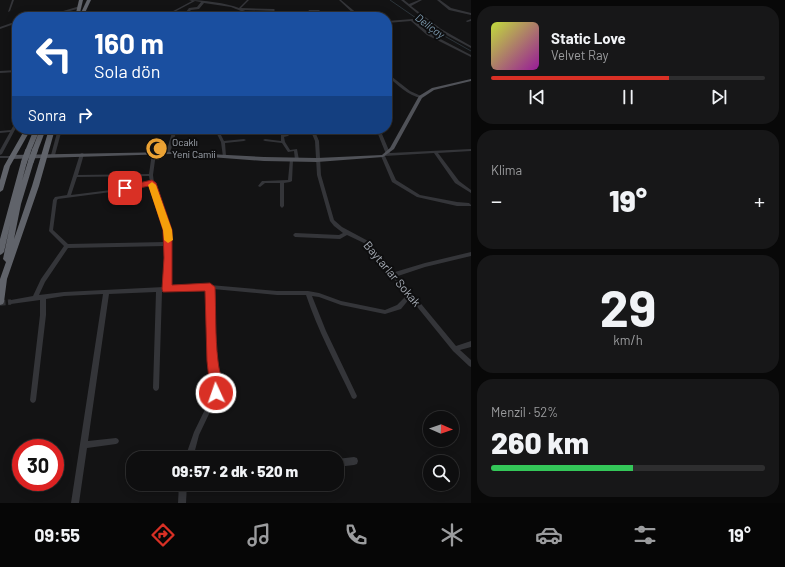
<!DOCTYPE html>
<html lang="tr">
<meta charset="utf-8">
<style>
:root{--surface:#0e0e0f;--page:#171718;--text:#f1f3f6;--muted:#9b9c9e;--line:#2e2e2f;--accent:#d93025}
body{margin:0;font-family:Barlow,sans-serif;background:var(--page);color:var(--text);height:100vh;display:flex;flex-direction:column;font-size:15px;white-space:nowrap}
*{box-sizing:border-box;margin:0}
p{font-size:13px;color:var(--muted)}
.icon{flex:none;width:22px;height:22px;fill:none;stroke:currentColor;stroke-width:2;stroke-linecap:round;stroke-linejoin:round}
.map{position:relative;flex:1;overflow:hidden}
.drawer{display:flex;flex-direction:column;gap:6px;padding:6px;background:#080808;width:314px}
.drawer>*{flex:none}
.hud{position:absolute;left:12px;top:12px;width:380px;height:122px;border-radius:16px;box-shadow:0 2px 10px #0003,0 0 0 1px var(--line);background:#1a4fa0;color:#fff;overflow:hidden}
.needle{width:26px;rotate:92deg}
.buttons{position:absolute;left:423px;top:411px;display:grid;gap:8px}
.buttons a{display:grid;place-items:center;width:36px;height:36px;border-radius:50%;background:var(--surface);box-shadow:0 2px 10px #0003,0 0 0 1px var(--line);font-size:20px}
.speed{position:absolute;left:12px;top:439px;display:flex;gap:8px;font-size:20px;font-weight:700;text-align:center}
.speed>*{display:grid;place-content:center;width:52px;height:52px;border-radius:50%;background:var(--surface);box-shadow:0 2px 10px #0003,0 0 0 1px var(--line);line-height:1}
.speed .limit{border:6px solid #d22;background:#fff;color:#111}
.pin{position:absolute;display:grid;place-items:center;width:34px;height:34px;color:#fff;margin:-17px;border-radius:8px;box-shadow:0 2px 6px #0006}
.me{position:absolute;width:44px;margin:-22px;rotate:357deg;stroke-linejoin:round;filter:drop-shadow(0 0 3px #0008)}
.turn{display:flex;align-items:center;gap:14px;height:84px;padding:0 16px;font-size:18px}
.turn .icon{width:52px;height:52px;stroke-width:2.5}
.turn b{display:block;font-size:28px;line-height:34px}
.then{display:flex;align-items:center;height:38px;padding:0 16px;background:#0003;gap:8px;font-size:15px}
.big{font-size:30px;font-weight:800;line-height:1.1}
.drawer .widget{flex:1;display:flex;flex-direction:column;justify-content:center;gap:6px;min-width:0;padding:0 14px;border-radius:16px;background:var(--page)}
.drawer .dial{align-items:center;gap:0}
.dial b{font-size:52px;line-height:1}
.song{display:flex;align-items:center;gap:12px}
.cover{width:48px;height:48px;border-radius:6px;background:linear-gradient(135deg,hsl(70 70% 55%),hsl(300 70% 35%))}
.played{height:4px;border-radius:2px;background:linear-gradient(90deg,var(--accent) 65%,var(--line) 65%)}
.keys{display:flex;justify-content:space-around;direction:ltr}
.heat{display:flex;justify-content:space-between;align-items:center;font-size:22px;direction:ltr}
.charge{height:6px;border-radius:3px;background:linear-gradient(90deg,#34c759 52%,var(--line) 0)}
.trip{position:absolute;left:126px;top:451px;width:218px;height:40px;border-radius:16px;background:var(--surface);box-shadow:0 2px 10px #0003,0 0 0 1px var(--line);font-weight:800;line-height:40px;text-align:center}
.menu{display:flex;height:64px;justify-content:space-around;align-items:center;background:#060606;color:var(--muted)}
.menu .icon{width:28px;height:28px}
.menu .current{color:var(--accent)}
.menu b{font-size:18px;color:var(--text)}
main{display:flex;flex:1;min-height:0}
.map>svg:first-child{display:block}
</style>
<main>
<div class="map">
<svg width="471" height="503" viewBox="0 0 471 503">
<rect width="100%" height="100%" fill="#131314"/>
<g fill="none" stroke-linecap="round" stroke-linejoin="round">
<polyline stroke="#2c343a" stroke-width="1" points="390,0 432,29 471,51"/>
<polyline stroke="#303134" stroke-width="5.5" stroke-dasharray="5.5 2.5" stroke-linecap="butt" points="0,303 11,302"/>
<g fill="#343539" fill-rule="evenodd">
<polygon points="12,0 14,0 10,11 8,12"/>
<path d="M189,0C202,0 227,3 239,8L247,0H249L241,8L274,9L275,10L274,11L243,10L259,17H256L231,7L204,3L199,9L191,10L184,17H182L189,8L197,7L201,2L195,1L165,17H162L192,1Z"/>
<polygon points="339,0 341,0 359,15 364,17 357,17"/>
<polygon points="401,0 404,0 409,4 419,0 422,0 411,6 441,29 471,46 471,48 439,31"/>
<polygon points="437,0 440,0 451,8 471,13 471,15 449,10"/>
<polygon points="80,6 81,8 47,17 43,17"/>
<polygon points="309,10 319,10 320,11 319,12 311,12 307,17 305,17"/>
<polygon points="413,19 429,33 471,55 471,57 427,35 411,21 387,23 387,21"/>
<polygon points="471,19 471,21 467,22 466,21"/>
<polygon points="17,21 17,23 0,29 0,27"/>
<polygon points="17,70 17,72 0,73 0,71"/>
<path d="M387,73L410,91L421,96V98C408,96 397,84 387,76Z"/>
<polygon points="16,121 17,121 17,126 2,154 0,155 0,150 10,132 0,133 0,131 11,130"/>
<polygon points="58,129 62,129 55,155 53,156 51,155"/>
<polygon points="173,129 177,129 170,153 168,154 166,153"/>
<path d="M310,129H314L319,141L321,175L334,220L342,227L370,242L395,272L425,263L471,252V256L425,267L398,276L456,346L471,341V347L460,350L471,360V367L469,366L453,351L410,298L401,309L385,314L341,305L319,297L312,296L326,331L357,396L356,398L354,399L352,398C336,364 318,331 306,295H277L213,289L215,361L219,381V393L199,435L193,458H185L194,432L213,393V381L209,361L207,289L162,292L159,388L158,390L156,391L154,390L153,388L156,292L109,294L88,441L116,438L118,439L119,441L118,443L116,444L87,448L79,503H71L103,294L64,296L46,299V315L36,400L35,402L33,403L31,402L30,400L40,315V300L11,304H9L8,302L9,300H11L33,296L41,279L64,246L49,231L53,200L55,197L67,195L80,154L82,153L84,154L78,175L149,174L152,153L153,152H155L156,153L153,175L154,183L169,230L170,243L171,244V245L172,258L170,287L210,285L277,291H308L319,293L341,301L385,310L397,305L407,295L366,244L347,235L340,239L295,237L293,235L295,233L339,235L343,233L334,226L330,221L317,175L315,141ZM149,176L150,182L111,190L71,195L77,177ZM150,185L165,230V242L68,244L53,230L57,200L58,199L111,192ZM166,246V258L164,287L64,292L39,295L45,282L68,248Z"/>
<polygon points="217,131 219,131 224,141 244,139 246,140 244,141 225,143 226,156 225,157 223,157 221,142 216,132"/>
<polygon points="379,133 381,133 382,134 390,153 471,149 471,151 438,153 459,181 471,190 471,193 455,183 434,153 385,156 396,180 420,195 457,202 469,203 471,205 471,206 457,206 417,197 392,182 381,156 384,154 386,154 378,134"/>
<polygon points="287,134 289,135 288,136 284,137 285,142 290,150 297,149 299,160 298,161 297,161 295,160 294,151 288,152 282,143 265,141 263,140 265,139 281,141 281,135"/>
<polygon points="0,156 11,156 13,157 11,158 0,158"/>
<polygon points="290,159 291,159 293,160 292,181 290,182 284,183 284,206 282,208 280,206 280,183 265,183 260,187 258,186 262,181 264,181 288,180"/>
<polygon points="354,457 357,458 358,461 357,464 354,465 337,467 337,459"/>
<polygon points="179,484 187,484 186,503 178,503"/>
</g>
<polygon fill="#505258" fill-rule="evenodd" points="471,79 471,81 434,90 422,98 394,149 383,157 317,162 264,161 171,154 11,159 9,157 11,155 171,152 264,157 317,158 382,155 390,148 419,96 432,88"/>
<g fill="#60636a" fill-rule="evenodd">
<polygon points="79,0 83,0 79,17 75,17"/>
<polygon points="87,0 91,0 83,17 79,17"/>
<polygon points="25,129 31,129 10,166 3,190 0,192 0,180 4,166"/>
<polygon points="34,129 40,129 31,151 28,153 26,152 25,151"/>
<polygon points="40,129 46,129 38,150 37,151 33,151 32,150"/>
<polygon points="49,129 55,129 39,186 7,279 4,302 3,304 0,305 0,279 6,262 3,259 10,225 4,252 2,254 0,255 0,239 21,162 24,160 27,162 22,181 28,161 31,159 34,161 21,204 14,239 32,186"/>
</g>
<g stroke="#60636a" stroke-width="6">
<polyline points="31,161 35,150"/>
<polyline points="24,162 28,151"/>
</g>
</g>
<path fill="#d93025" stroke="#8d1f18" d="M152,180L156,183L172,230V285L210,283L215,287C216,311 215,336 218,361C219,373 225,385 220,397L216,399L211,397L207,361L205,291L163,292L162,289L164,258L163,230L149,186L125,191L121,188L125,186Z"/>
<polygon fill="#f59e0b" points="152,182 156,185 172,230 173,240 168,243 164,240 163,230 148,185"/>
<defs>
<symbol id="mosque-disc" viewBox="-11 -11 22 22"><circle r="9.5" fill="#eba234" stroke="#0e0e0f"/><path d="M3.5-4.9A6 6 0 1 0 3.5 4.9A5 5 0 1 1 3.5-4.9Z" fill="#111"/></symbol>
</defs>
<g fill-rule="evenodd">
<use href="#mosque-disc" x="144" y="136" width="25" height="25"/>
</g>
<g text-anchor="middle" stroke-width="4" stroke-linejoin="round" paint-order="stroke">
<g font-size="10" fill="#a5abb4" stroke="#0e0e0f" text-anchor="start">
<text x="172" y="146">Ocaklı<tspan x="172" dy="12">Yeni Camii</tspan></text>
</g>
<g font-size="11" font-style="italic" fill="#7d9aaf" stroke="#0e0e0f">
<text transform="translate(430 26) rotate(37)" y="4">Deliçay</text>
</g>
<g font-size="12" fill="#a5abb4" stroke="#0e0e0f">
<text transform="translate(392 274) rotate(50)" y="4">Baytarlar Sokak</text>
</g>
</g>
</svg>
<div class="buttons">
<a><svg class="needle" viewBox="-14 -14 28 28"><path d="M0-13l5 13h-10z" fill="#e53935"/><path d="M0 13l5-13h-10z" fill="#9b9c9e"/></svg></a>
<a><svg class="icon" aria-label="search" viewBox="0 0 24 24"><circle cx="10" cy="10" r="6"/><path d="M15 15l6 6"/></svg></a>
</div>
<div class="speed"><div class="limit">30</div></div>
<div class="pin" style="left:125px;top:188px;background:#d93025"><svg class="icon" aria-label="arrive" viewBox="0 0 24 24"><path d="M6 21V4h12l-3 4 3 4H6"/></svg></div>
<svg class="me" style="left:216px;top:393px" viewBox="-20 -20 40 40"><circle r="17" fill="#d93025" stroke="#fff" stroke-width="3"/><path d="M0-11L8 9 0 5-8 9z" fill="#fff"/></svg>
<div class="trip">09:57 · 2 dk · 520 m</div>
<div class="hud">
<div class="turn"><svg class="icon" aria-label="left" viewBox="0 0 24 24"><path d="M17 20v-9H6M10 6l-5 5 5 5"/></svg><div><b>160 m</b>Sola dön</div></div>
<div class="then">Sonra<svg class="icon" aria-label="right" viewBox="0 0 24 24"><path d="M7 20v-9h11M14 6l5 5-5 5"/></svg></div>
</div>
</div>
<section class="drawer">
<div class="widget">
<div class="song"><i class="cover"></i><div><b>Static Love</b><p>Velvet Ray</p></div></div>
<div class="played"></div>
<div class="keys"><svg class="icon" aria-label="previous" viewBox="0 0 24 24"><path d="M18 5L8 12l10 7zM5 5v14"/></svg><svg class="icon" aria-label="pause" viewBox="0 0 24 24"><path d="M8 5v14M16 5v14"/></svg><svg class="icon" aria-label="next" viewBox="0 0 24 24"><path d="M6 5l10 7-10 7zM19 5v14"/></svg></div>
</div>
<div class="widget"><p>Klima</p>
<div class="heat"><a>−</a><b class="big">19°</b><a>+</a></div>
</div>
<div class="widget dial"><b>29</b><p>km/h</p></div>
<div class="widget"><p>Menzil · 52%</p><b class="big">260 km</b><div class="charge"></div></div>
</section>
</main>
<nav class="menu">
<b>09:55</b>
<svg class="icon current" aria-label="directions" viewBox="0 0 24 24"><path d="M12 3l9 9-9 9-9-9zM9 14v-3h6M13 9l2 2-2 2"/></svg>
<svg class="icon" aria-label="music" viewBox="0 0 24 24"><path d="M9 18V5l10-2v13"/><circle cx="6" cy="18" r="3"/><circle cx="16" cy="16" r="3"/></svg>
<svg class="icon" aria-label="phone" viewBox="0 0 24 24"><path d="M5 4h4l2 5-3 2q2 4 5 5l2-3 5 2v4C11 20 4 13 5 4z"/></svg>
<svg class="icon" aria-label="climate" viewBox="0 0 24 24"><path d="M12 3v18M4 7l16 10M4 17L20 7"/></svg>
<svg class="icon" aria-label="car" viewBox="0 0 24 24"><path d="M5 17H2v-5l4-1 3-4h7l3 4 3 1v5h-3M9 17h6M6 11h13"/><circle cx="7" cy="17" r="2"/><circle cx="17" cy="17" r="2"/></svg>
<svg class="icon" aria-label="filters" viewBox="0 0 24 24"><path d="M4 7h16M4 17h16"/><circle cx="9" cy="7" r="2"/><circle cx="15" cy="17" r="2"/></svg>
<b>19°</b>
</nav>
